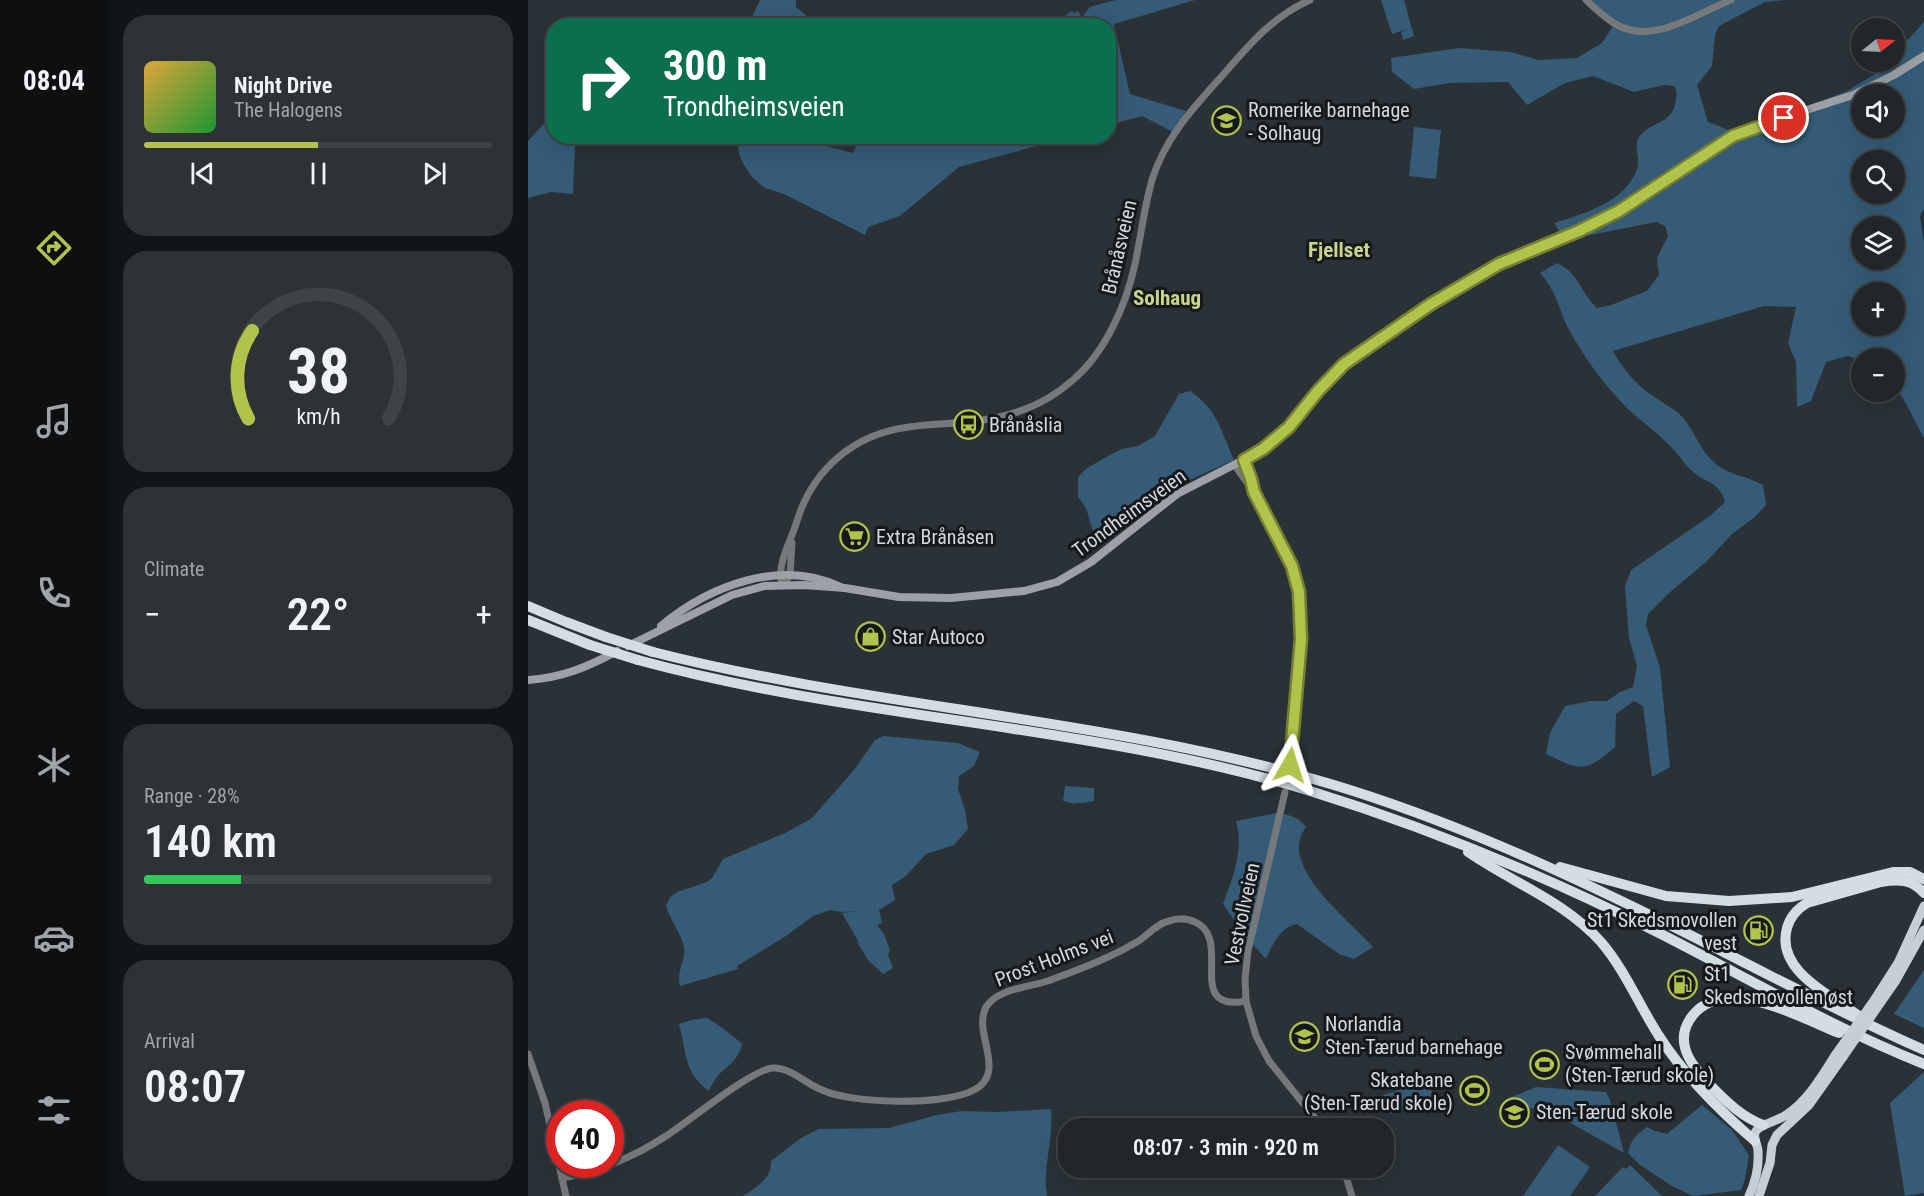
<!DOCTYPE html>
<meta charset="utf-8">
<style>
:root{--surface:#202629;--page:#2d3235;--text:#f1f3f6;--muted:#a2a5a8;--line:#3d4346;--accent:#b2c34c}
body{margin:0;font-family:"Roboto Condensed",sans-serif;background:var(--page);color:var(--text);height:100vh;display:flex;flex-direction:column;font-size:22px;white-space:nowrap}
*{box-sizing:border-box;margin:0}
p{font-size:20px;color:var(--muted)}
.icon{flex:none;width:33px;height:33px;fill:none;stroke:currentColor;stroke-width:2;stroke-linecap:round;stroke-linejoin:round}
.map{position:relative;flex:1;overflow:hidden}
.drawer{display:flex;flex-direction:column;gap:15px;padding:15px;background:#121517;width:420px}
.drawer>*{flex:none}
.top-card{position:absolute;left:18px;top:18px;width:570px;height:126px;border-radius:24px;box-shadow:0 6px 24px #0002,0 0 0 2px var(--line);background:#0b6e4f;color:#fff;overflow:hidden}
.needle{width:39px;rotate:72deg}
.tools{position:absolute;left:1323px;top:18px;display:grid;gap:12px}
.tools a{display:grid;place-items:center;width:54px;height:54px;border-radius:50%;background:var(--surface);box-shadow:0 6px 24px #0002,0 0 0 2px var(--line);font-size:30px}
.speed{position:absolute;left:18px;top:1100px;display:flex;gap:12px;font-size:30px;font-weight:700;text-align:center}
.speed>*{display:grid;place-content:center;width:78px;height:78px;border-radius:50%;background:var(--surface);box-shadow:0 6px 24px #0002,0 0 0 2px var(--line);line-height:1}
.speed .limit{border:9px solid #d22;background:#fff;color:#111}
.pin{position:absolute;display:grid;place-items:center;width:51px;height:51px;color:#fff;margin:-26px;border:3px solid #fff;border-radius:50%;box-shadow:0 2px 6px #0007}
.me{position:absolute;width:66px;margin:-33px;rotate:6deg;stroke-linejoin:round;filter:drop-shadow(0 0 4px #0008)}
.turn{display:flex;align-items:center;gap:21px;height:126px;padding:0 18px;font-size:27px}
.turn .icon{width:78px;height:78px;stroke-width:2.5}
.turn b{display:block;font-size:42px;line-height:51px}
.big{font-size:45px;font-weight:600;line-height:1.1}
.drawer .tile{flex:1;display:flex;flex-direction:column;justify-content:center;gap:9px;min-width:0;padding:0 21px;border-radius:24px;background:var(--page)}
.drawer .dial{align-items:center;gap:0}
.dial svg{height:156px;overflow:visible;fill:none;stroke:var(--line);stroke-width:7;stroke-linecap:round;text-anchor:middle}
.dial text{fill:var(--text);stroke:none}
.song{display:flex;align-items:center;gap:18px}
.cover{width:72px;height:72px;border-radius:9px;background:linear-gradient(135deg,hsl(40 70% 55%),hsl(130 70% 35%))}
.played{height:6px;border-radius:3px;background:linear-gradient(90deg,var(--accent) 50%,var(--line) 50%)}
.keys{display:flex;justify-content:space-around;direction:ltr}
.heat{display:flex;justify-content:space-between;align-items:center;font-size:33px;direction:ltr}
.charge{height:9px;border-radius:4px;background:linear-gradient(90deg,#34c759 28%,var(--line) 0)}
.trip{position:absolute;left:530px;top:1118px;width:336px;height:60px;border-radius:24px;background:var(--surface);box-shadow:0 6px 24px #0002,0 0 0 2px var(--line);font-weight:600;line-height:60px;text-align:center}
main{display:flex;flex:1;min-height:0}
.menu{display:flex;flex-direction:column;width:108px;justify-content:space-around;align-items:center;background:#0d0f10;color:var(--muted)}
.menu .icon{width:42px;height:42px}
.menu .selected{color:var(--accent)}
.menu b{font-size:27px;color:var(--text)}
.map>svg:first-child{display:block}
</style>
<main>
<nav class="menu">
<b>08:04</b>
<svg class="icon selected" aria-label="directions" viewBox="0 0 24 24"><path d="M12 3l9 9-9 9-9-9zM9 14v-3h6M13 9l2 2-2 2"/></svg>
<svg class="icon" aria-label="music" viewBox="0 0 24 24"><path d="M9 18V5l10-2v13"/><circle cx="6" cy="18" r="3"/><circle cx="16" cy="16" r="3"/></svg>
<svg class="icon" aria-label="phone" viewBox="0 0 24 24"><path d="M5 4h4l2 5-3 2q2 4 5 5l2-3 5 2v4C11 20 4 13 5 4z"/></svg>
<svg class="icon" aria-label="climate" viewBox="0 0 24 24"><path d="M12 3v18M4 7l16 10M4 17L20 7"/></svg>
<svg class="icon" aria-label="car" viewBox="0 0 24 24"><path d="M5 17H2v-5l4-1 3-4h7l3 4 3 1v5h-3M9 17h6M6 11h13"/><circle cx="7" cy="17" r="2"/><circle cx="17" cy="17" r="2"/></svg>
<svg class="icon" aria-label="filters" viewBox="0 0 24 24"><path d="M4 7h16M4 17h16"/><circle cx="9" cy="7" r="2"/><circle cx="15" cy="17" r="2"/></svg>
</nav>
<section class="drawer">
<div class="tile">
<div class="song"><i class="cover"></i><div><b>Night Drive</b><p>The Halogens</p></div></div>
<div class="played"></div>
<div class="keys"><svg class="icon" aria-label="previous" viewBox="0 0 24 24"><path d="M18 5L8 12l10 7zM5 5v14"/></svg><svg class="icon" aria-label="pause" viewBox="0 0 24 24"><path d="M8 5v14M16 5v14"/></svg><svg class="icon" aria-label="next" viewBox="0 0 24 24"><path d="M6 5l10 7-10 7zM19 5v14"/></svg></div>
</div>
<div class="tile dial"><svg viewBox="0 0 100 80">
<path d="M14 69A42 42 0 1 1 86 69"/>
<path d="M14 69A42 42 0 0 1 16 24" stroke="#b2c34c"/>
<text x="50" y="56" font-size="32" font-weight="700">38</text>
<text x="50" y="72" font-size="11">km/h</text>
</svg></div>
<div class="tile"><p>Climate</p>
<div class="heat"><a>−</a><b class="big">22°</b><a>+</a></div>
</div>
<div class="tile"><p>Range · 28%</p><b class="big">140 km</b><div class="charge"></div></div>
<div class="tile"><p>Arrival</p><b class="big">08:07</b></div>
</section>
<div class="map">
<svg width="1396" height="1196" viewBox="0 0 1396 1196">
<rect width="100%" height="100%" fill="#2a3237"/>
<g fill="#355b76" fill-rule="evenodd">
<polygon points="232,0 268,0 268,7 290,25 220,25"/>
<polygon points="588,0 667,0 586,24 602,94 658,111 645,132 614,116 581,125 580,26 548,25 548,24 527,25 526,23 544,11 546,13 550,11 553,16 550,18 550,22 562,7"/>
<polygon points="853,0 876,0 886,36 875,40 873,32 879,29 864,34"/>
<path d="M1063,0H1258L1237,2L1191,26L1187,35L1184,66L1169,85L1180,122L1203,131L1281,106L1319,91L1355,69L1361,62H1366L1367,54L1396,22V209L1392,216L1396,243V438L1376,400L1367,387L1366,358H1334L1333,360L1320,356L1298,362L1283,401L1269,407L1268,362L1260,343L1268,307L1236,306L1085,351C1095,370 1110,387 1128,398C1138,405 1149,410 1157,420C1169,436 1172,451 1189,465C1204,476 1219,476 1235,485L1238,505L1227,517L1204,534L1178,562L1141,593L1120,614L1118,625L1132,668L1142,767L1124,777L1115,706L1106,701L1088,714L1087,747C1057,773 1053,771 1018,754L1022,733L1037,706L1062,701H1079L1092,692L1105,687L1109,666L1101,638L1097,587L1103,570L1182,516L1197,502C1191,481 1179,484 1165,472C1155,463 1148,450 1137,441C1125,429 1111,420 1099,408C1075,384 1055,356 1039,326C1031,308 1026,287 1012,273L1029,263C1051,273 1052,292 1069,308L1083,305L1119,291L1131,275L1129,258L1140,236L1137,226L1128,222L1047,238L1035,237L1026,223C1058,213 1097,202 1109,169C1113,159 1105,146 1111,137C1123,120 1145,126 1148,99C1149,94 1149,91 1146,86L1136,85L1106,92L1065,76L1037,83L999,105L980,82L921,83L886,89L864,72L863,58L931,48L983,52L1010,60L1049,58L1074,43L1087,23ZM1334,94H1366V128H1334ZM1334,160H1366V194H1334ZM1334,226H1366V260H1334ZM1334,292H1366V326H1334Z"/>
<polygon points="25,114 26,136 50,137 47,143 45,194 23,192 0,198 0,141"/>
<polygon points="886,127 913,130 908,179 881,176"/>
<polygon points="209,137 264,137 325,153 332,137 541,137 431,167 372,216 340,227 337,235 256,194 237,188 224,177 216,165 211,154"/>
<path d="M662,391C690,410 693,431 706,460L650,485L612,507L597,513L565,531L558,508L550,497V477L559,468L580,456L594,449L610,446L627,436L651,394Z"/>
<path d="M355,736L430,743L452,752L446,766L431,776L430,789L437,810L440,829L426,845L398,854L378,876L364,885L367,900L351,910L354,923L349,925L356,934L362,950L360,955L365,968L355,974L340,960L329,942L330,941L314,913L329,911L314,912L302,910L285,916L258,936L209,966L210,969L152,986C148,972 158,960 156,947C153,933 142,920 138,906L142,897L149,892L179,882L184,878L195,859L257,833L283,819L326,770L347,740Z"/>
<polygon points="537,786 566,788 566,801 556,803 548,803 547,804 535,801"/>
<path d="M749,813C761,815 770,816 778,827C748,866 822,920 845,947L826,959L811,954L769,924C753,926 744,945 738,959L716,935L695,904C705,877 716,850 708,821Z"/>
<polygon points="1396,970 1396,1028 1366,1014"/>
<path d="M178,1018C185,1020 208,1038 214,1044C208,1067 194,1066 185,1083C183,1085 182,1089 181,1091C155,1072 159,1052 151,1024L164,1020Z"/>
<polygon points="1396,1072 1396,1193 1377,1196 1362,1103"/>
<polygon points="899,1081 906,1097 863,1114 855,1095"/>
<polygon points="1008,1087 1078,1092 1082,1100 1096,1153 1039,1121 979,1099"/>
<path d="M1174,1105L1204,1130L1221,1155L1217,1179L1213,1190L1165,1196L1144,1186L1112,1165L1100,1153C1102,1140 1109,1134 1119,1127L1127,1131L1139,1134Z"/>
<path d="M523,1109C526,1139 514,1170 519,1196H215C229,1187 244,1178 243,1161L273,1138L291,1129L361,1128L409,1115L434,1111L468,1112Z"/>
<polygon points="1030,1145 1062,1167 1042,1196 995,1196"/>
<polygon points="1102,1165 1134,1196 1067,1196 1095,1167 1098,1169"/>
</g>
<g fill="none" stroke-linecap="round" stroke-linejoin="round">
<g stroke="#75797c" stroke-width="7">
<path d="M1058,0C1068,9 1079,20 1091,26C1128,44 1169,13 1203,0"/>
<polyline points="716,460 726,490"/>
<path d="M707,465C713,476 722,484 728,495C742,519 757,547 766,573C783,621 768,714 762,765"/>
<path d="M253,580C250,563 263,540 268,524C284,470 325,434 381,427C411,423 441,424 471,417C499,411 525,398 546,379C578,351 598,305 607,264C613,236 616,208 624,180C637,138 665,108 694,76C720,46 745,16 782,0"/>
<polyline points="256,584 262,575 264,543"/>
<polyline points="757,792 720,951 717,979 718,1001 728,1036 741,1061 795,1128"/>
<polyline points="0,1054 17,1103 38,1196"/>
<polyline points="815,1167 824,1196"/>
<path d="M34,1178C72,1171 106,1157 138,1136C160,1122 224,1069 245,1068C262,1067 278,1084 294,1090C324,1104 416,1106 446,1090C480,1072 444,1033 458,1007C469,989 501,987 520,981C549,970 580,959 607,943C619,937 627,924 641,921C649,918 659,918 667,922C706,938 655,1013 718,1001"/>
</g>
<g stroke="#9ba1a6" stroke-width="8">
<path d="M133,626C181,586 252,558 313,587"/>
<polyline points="100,646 204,595 236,586 276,585 317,588 371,597 423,598 496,591 529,582 563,562 649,494 725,455 743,443 767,421 790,391 816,364 903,304 971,265 1051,231 1091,211 1205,136 1241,122 1325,95 1366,75 1396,56"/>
<path d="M0,680C33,678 60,667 89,651"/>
</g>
<g stroke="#c6ced6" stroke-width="9">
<polyline points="1347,999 1370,963 1396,906"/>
<polyline points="1353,1002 1367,982 1396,930"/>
<path d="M1221,1196C1228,1181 1231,1167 1230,1151C1230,1145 1225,1139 1227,1133C1229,1125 1250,1121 1258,1115C1280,1101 1294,1076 1308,1054"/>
<polyline points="1231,1196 1242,1163 1244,1145 1249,1135 1281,1105 1315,1057"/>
</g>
<g stroke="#d3dde4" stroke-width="10">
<polyline points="0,606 38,622 78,637"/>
<polyline points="0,620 62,645"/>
<path d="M125,652C350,709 583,718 806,785C918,819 1025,867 1130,919C1219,963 1305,1010 1396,1050"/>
<path d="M110,660C330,720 561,724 779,790C899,827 1015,875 1127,931C1216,976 1303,1027 1396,1064"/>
<path d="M940,852C985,883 1036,901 1073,942C1097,970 1111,1005 1131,1036C1156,1075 1192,1111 1227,1141"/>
<polyline points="1032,867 1138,896 1201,901 1264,897 1365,872 1382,872 1396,879"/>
<path d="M1331,1016C1304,996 1247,971 1259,928C1262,917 1269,909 1279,903L1353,882C1370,879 1384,879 1396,893"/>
<path d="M1235,1125C1215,1117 1202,1105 1187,1090C1167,1070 1142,1043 1165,1015C1174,1004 1188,998 1202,998C1232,996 1282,1021 1311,1033"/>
</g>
<g stroke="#c6ced6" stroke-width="9">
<polyline points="1308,1054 1347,999"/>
<polyline points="1315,1057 1353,1002"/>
</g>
<g stroke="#d3dde4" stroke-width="10">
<polyline points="78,637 125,652"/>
<polyline points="62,645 110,660"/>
</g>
</g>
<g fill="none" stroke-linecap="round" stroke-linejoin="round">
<defs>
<polyline id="route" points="762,765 773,639 771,592 764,566 726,492 723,479 716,460 735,449 761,427 790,391 816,364 903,304 971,264 1051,231 1091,211 1205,136 1256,118"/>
</defs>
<use href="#route" stroke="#747f31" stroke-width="15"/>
<use href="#route" stroke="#b2c34c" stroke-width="10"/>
</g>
<defs>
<symbol id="school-ring" viewBox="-11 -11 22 22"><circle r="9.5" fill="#15191b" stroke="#b2c34c" stroke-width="1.5"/><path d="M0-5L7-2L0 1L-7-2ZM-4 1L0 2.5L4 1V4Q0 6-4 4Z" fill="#b2c34c"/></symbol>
<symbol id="bus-ring" viewBox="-11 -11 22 22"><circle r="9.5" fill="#15191b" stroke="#b2c34c" stroke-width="1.5"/><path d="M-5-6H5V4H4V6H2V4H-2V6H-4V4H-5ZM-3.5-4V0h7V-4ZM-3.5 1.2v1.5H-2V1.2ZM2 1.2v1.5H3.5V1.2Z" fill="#b2c34c"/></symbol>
<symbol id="supermarket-ring" viewBox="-11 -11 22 22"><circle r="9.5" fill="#15191b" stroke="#b2c34c" stroke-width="1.5"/><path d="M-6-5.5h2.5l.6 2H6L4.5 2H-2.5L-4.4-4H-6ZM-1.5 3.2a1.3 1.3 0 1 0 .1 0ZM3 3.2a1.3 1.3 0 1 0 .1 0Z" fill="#b2c34c"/></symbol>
<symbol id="shop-ring" viewBox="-11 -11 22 22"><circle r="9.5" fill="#15191b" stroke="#b2c34c" stroke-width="1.5"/><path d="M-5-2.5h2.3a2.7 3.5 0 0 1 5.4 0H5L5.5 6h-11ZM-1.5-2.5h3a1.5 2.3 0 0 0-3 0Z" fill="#b2c34c"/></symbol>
<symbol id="fuel-ring" viewBox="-11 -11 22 22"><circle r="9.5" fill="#15191b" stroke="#b2c34c" stroke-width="1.5"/><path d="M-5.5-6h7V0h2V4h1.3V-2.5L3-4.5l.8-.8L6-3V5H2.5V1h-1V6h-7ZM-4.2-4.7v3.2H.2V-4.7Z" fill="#b2c34c"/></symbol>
<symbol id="stadium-ring" viewBox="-11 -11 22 22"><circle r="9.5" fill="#15191b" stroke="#b2c34c" stroke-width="1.5"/><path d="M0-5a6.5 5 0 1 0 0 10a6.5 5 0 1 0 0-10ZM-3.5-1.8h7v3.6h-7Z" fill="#b2c34c"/></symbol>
</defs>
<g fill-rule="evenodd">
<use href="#school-ring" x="682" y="104" width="33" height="33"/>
<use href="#bus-ring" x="424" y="408" width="33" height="33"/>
<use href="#supermarket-ring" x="310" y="520" width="33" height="33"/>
<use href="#shop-ring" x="326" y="620" width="33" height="33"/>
<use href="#fuel-ring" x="1214" y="914" width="33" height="33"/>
<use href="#fuel-ring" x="1138" y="968" width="33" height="33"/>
<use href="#school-ring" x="760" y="1020" width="33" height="33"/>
<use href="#stadium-ring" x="1000" y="1048" width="33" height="33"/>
<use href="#stadium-ring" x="930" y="1074" width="33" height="33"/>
<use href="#school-ring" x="970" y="1096" width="33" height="33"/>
</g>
<g text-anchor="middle" stroke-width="6" stroke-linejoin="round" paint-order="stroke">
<g font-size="20" fill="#d4d9dd" stroke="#15191b" text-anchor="start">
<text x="720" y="117">Romerike barnehage<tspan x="720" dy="23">- Solhaug</tspan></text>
<text x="461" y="432">Brånåslia</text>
<text x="348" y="544">Extra Brånåsen</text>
<text x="364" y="644">Star Autoco</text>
<text x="1209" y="927" text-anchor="end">St1 Skedsmovollen<tspan x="1209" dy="23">vest</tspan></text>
<text x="1176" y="981">St1<tspan x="1176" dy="23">Skedsmovollen øst</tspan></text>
<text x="797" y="1031">Norlandia<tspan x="797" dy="23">Sten-Tærud barnehage</tspan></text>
<text x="1037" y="1059">Svømmehall<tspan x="1037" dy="23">(Sten-Tærud skole)</tspan></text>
<text x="925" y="1087" text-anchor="end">Skatebane<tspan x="925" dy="23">(Sten-Tærud skole)</tspan></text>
<text x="1008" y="1119">Sten-Tærud skole</text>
</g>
<g font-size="20" fill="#d4d9dd" stroke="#15191b">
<text transform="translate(591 247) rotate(-77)" y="7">Brånåsveien</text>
<text transform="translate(601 513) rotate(-36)" y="7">Trondheimsveien</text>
<text transform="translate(714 914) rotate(-78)" y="7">Vestvollveien</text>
<text transform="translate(526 958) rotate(-21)" y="7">Prost Holms vei</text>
</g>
<g font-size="21" font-weight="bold" fill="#c9d68a" stroke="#15191b">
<text x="811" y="257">Fjellset</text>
<text x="639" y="305">Solhaug</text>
</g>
</g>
</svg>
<div class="tools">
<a><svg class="needle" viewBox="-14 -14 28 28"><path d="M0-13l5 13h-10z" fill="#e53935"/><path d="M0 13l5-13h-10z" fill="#a2a5a8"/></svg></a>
<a><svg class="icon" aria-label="sound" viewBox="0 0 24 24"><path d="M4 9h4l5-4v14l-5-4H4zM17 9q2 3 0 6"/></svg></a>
<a><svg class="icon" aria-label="search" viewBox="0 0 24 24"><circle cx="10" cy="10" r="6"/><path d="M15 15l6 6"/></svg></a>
<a><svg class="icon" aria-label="layers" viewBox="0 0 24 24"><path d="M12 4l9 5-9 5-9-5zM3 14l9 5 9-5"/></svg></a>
<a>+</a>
<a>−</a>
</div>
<div class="speed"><div class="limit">40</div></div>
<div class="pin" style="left:1256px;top:118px;background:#d93025"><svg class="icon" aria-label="arrive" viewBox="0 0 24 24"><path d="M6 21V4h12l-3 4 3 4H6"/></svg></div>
<svg class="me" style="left:762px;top:765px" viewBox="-20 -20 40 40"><path d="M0-17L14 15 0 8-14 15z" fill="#b2c34c" stroke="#fff" stroke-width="4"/></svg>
<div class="trip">08:07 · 3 min · 920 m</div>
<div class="top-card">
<div class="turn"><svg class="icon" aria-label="right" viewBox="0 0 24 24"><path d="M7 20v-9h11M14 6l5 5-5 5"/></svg><div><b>300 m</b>Trondheimsveien</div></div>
</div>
</div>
</main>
